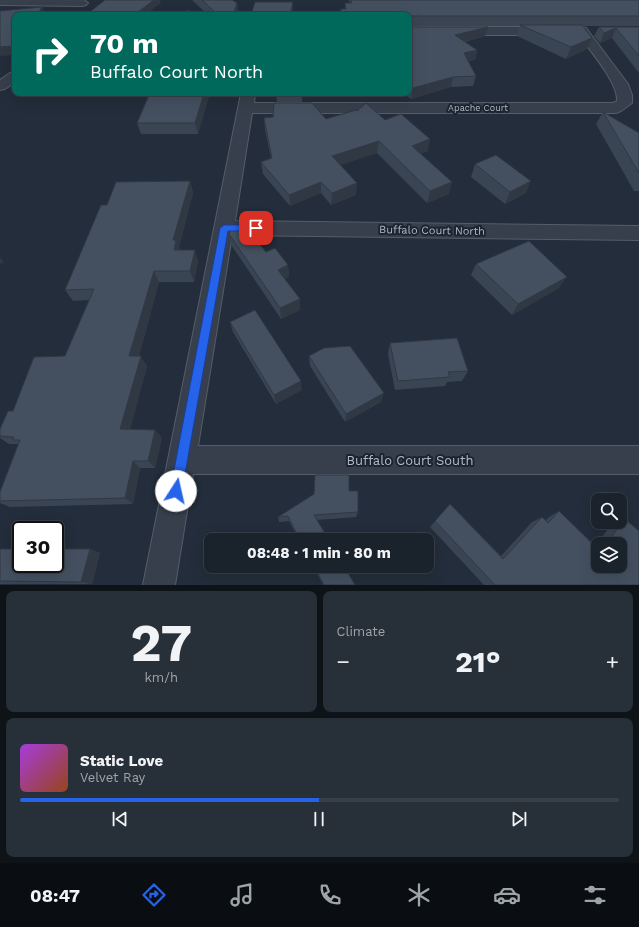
<!DOCTYPE html>
<meta charset="utf-8">
<style>
:root{--surface:#1a222c;--page:#272f38;--text:#f1f3f6;--muted:#9fa4a9;--line:#383f48;--accent:#2563eb}
body{margin:0;font-family:"Work Sans",sans-serif;background:var(--page);color:var(--text);height:100vh;display:flex;flex-direction:column;font-size:15px;white-space:nowrap}
*{box-sizing:border-box;margin:0}
p{font-size:13px;color:var(--muted)}
.icon{flex:none;width:22px;height:22px;fill:none;stroke:currentColor;stroke-width:2;stroke-linecap:round;stroke-linejoin:round}
.map{position:relative;height:585px;overflow:hidden}
.sheet{display:flex;flex-direction:column;gap:6px;padding:6px;background:#0e1318;flex:1}
.sheet>*{flex:none}
.hud{position:absolute;left:12px;top:12px;width:400px;height:84px;border-radius:8px;box-shadow:0 4px 16px #0002,0 0 0 1px var(--line);background:#00695c;color:#fff;overflow:hidden}
.buttons{position:absolute;left:591px;top:493px;display:grid;gap:8px}
.buttons a{display:grid;place-items:center;width:36px;height:36px;border-radius:8px;background:var(--surface);box-shadow:0 4px 16px #0002,0 0 0 1px var(--line);font-size:20px}
.speed{position:absolute;left:12px;top:521px;display:flex;gap:8px;font-size:20px;font-weight:700;text-align:center}
.speed>*{display:grid;place-content:center;width:52px;height:52px;border-radius:50%;background:var(--surface);box-shadow:0 4px 16px #0002,0 0 0 1px var(--line);line-height:1}
.speed .limit{border:2px solid #111;border-radius:6px;background:#fff;color:#111}
.pin{position:absolute;display:grid;place-items:center;width:34px;height:34px;color:#fff;margin:-17px;border-radius:8px;box-shadow:0 2px 6px #0006}
.me{position:absolute;width:44px;margin:-22px;rotate:10deg;stroke-linejoin:round;filter:drop-shadow(0 0 3px #0008)}
.turn{display:flex;align-items:center;gap:14px;height:84px;padding:0 12px;font-size:18px}
.turn .icon{width:52px;height:52px;stroke-width:2.5}
.turn b{display:block;font-size:28px;line-height:34px}
.big{font-size:30px;font-weight:700;line-height:1.1}
.sheet .card{flex:1;display:flex;flex-direction:column;justify-content:center;gap:6px;min-width:0;padding:0 14px;border-radius:8px;background:var(--page)}
.sheet .dial{align-items:center;gap:0}
.dial b{font-size:52px;line-height:1}
.song{display:flex;align-items:center;gap:12px}
.cover{width:48px;height:48px;border-radius:6px;background:linear-gradient(135deg,hsl(280 70% 55%),hsl(20 70% 35%))}
.played{height:4px;border-radius:2px;background:linear-gradient(90deg,var(--accent) 50%,var(--line) 50%)}
.keys{display:flex;justify-content:space-around;direction:ltr}
.heat{display:flex;justify-content:space-between;align-items:center;font-size:22px;direction:ltr}
.sheet .tiles{flex:1;display:grid;gap:6px;grid-template-columns:1fr 1fr}
.card:last-child{grid-column:span 2}
.trip{position:absolute;left:204px;top:533px;width:230px;height:40px;border-radius:8px;background:var(--surface);box-shadow:0 4px 16px #0002,0 0 0 1px var(--line);font-weight:700;line-height:40px;text-align:center}
.tabs{display:flex;height:64px;justify-content:space-around;align-items:center;background:#0a0e12;color:var(--muted)}
.tabs .icon{width:28px;height:28px}
.tabs .on{color:var(--accent)}
.tabs b{font-size:18px;color:var(--text)}
.map>svg:first-child{display:block}
</style>
<div class="map">
<svg width="639" height="585" viewBox="0 0 639 585">
<rect width="100%" height="100%" fill="#232d3b"/>
<g fill="none" stroke-linecap="round" stroke-linejoin="round">
<defs>
<g id="street">
<polygon points="0,0 84,0 88,3 86,5 82,6 0,5"/>
<polygon points="409,27 548,27 552,28 554,31 552,34 548,35 409,35"/>
<path d="M582,27L586,28L628,84L632,95V103L621,111L616,113H252L235,221L639,226V240L232,235L198,446H639V474H193L175,585H143L241,93H255L254,103H613L617,101C619,83 587,47 576,31L578,28Z"/>
<polygon points="15,72 15,82 5,89 0,90 0,80 10,73"/>
</g>
</defs>
<use href="#street" stroke="#555d69" stroke-width="2"/>
<use href="#street" fill="#363f4b" fill-rule="evenodd"/>
</g>
<g fill="#3a4553" fill-rule="evenodd">
<polygon points="192,0 232,0 237,3 239,14 238,15 208,15"/>
<polygon points="349,0 639,0 639,26 582,26 587,49 566,59 517,36 520,26 410,26 410,27 488,27 485,36 465,42 477,50 475,60 468,61 476,76 473,86 451,87 411,99 404,93 409,93 409,15 340,15 341,9 345,9 345,3 350,3"/>
<polygon points="599,27 639,27 639,73 612,38 600,43 594,36"/>
<polygon points="145,93 210,93 198,134 141,134 137,123 148,97 146,97"/>
<polygon points="276,93 302,93 302,102 277,102"/>
<polygon points="357,111 385,120 428,151 421,153 449,194 427,203 377,153 340,165 356,195 331,205 321,193 290,206 263,174 261,162 271,158 265,130 264,118 326,119"/>
<polygon points="603,112 639,133 639,191 634,191 596,124"/>
<polygon points="475,164 526,193 505,204 471,177"/>
<polygon points="190,181 193,193 179,247 180,250 198,261 194,282 159,282 139,356 147,366 130,429 155,430 162,438 155,468 140,468 133,504 10,507 0,503 0,492 18,444 9,444 0,438 0,429 13,411 65,356 89,300 73,301 65,290 107,205"/>
<polygon points="229,234 266,252 288,265 289,277 285,279 300,299 300,310 281,319 232,246"/>
<polygon points="476,264 559,288 512,315 471,275"/>
<polygon points="230,322 302,390 276,404 233,332"/>
<polygon points="390,343 468,371 462,381 447,382 445,386 395,390 388,354"/>
<polygon points="309,356 381,402 345,422 310,366"/>
<polygon points="349,491 358,512 356,517 317,520 329,540 299,540 289,521 279,522 278,517"/>
<path d="M450,504L501,556L532,522L542,517L546,520L549,517L559,511L595,546L612,524L617,522H620V521L625,519L639,585H484L430,527ZM598,544H620L598,566Z"/>
<polygon points="0,549 90,549 100,553 92,584 0,584"/>
<polygon points="313,566 344,566 355,585 323,585"/>
</g>
<g fill="#303843">
<polygon points="154,0 160,0 161,3 145,15 134,15"/>
<polygon points="293,2 293,15 290,15"/>
<polygon points="237,3 239,14 238,15 233,15"/>
<polygon points="42,7 46,15 37,15"/>
<polygon points="488,27 485,36 453,45 455,35"/>
<polygon points="616,28 612,38 600,43 604,33"/>
<polygon points="592,38 587,49 566,59 571,47"/>
<polygon points="15,46 15,55 0,56 0,47"/>
<polygon points="477,50 475,60 462,63 464,53"/>
<polygon points="453,77 451,87 411,99 413,88"/>
<polygon points="204,93 210,93 198,134 195,123"/>
<polygon points="430,139 428,151 410,157 412,146"/>
<polygon points="379,141 377,153 331,168 332,156"/>
<polygon points="190,181 193,193 179,247 180,251 174,250 173,240"/>
<polygon points="531,181 526,193 505,204 510,192"/>
<polygon points="321,182 321,193 290,206 289,195"/>
<polygon points="452,182 449,194 427,203 430,191"/>
<polygon points="357,183 356,195 331,205 332,193"/>
<polygon points="195,250 198,261 194,282 190,271"/>
<polygon points="0,257 4,262 0,264"/>
<polygon points="288,265 289,277 280,281 278,270"/>
<polygon points="154,271 159,282 136,366 129,356"/>
<polygon points="567,277 559,288 512,315 518,304"/>
<polygon points="300,299 300,310 281,319 280,308"/>
<polygon points="141,356 147,366 128,437 120,429"/>
<polygon points="301,381 302,390 276,404 274,395"/>
<polygon points="384,393 381,402 345,422 346,414"/>
<polygon points="155,430 162,438 155,468 148,461"/>
<polygon points="133,461 140,468 133,504 125,498"/>
<polygon points="90,549 100,553 92,584 81,582"/>
</g>
<g fill="#445060" stroke="#303843">
<polygon points="105,0 154,0 134,15 86,15"/>
<polygon points="202,0 232,0 237,3 233,15 218,15"/>
<polygon points="351,0 639,0 639,16 409,16 409,24 409,15 341,15 341,9 346,9 345,3 352,3"/>
<polygon points="255,2 293,2 290,15 251,15"/>
<polygon points="42,7 37,15 15,15 15,46 0,47 0,11"/>
<polygon points="188,10 191,15 175,15"/>
<polygon points="409,25 410,27 488,27 455,35 477,50 464,53 476,76 453,77 413,88 409,85"/>
<polygon points="520,25 582,25 592,38 571,47"/>
<polygon points="599,27 639,27 639,56 616,28 604,33"/>
<polygon points="150,93 204,93 195,123 137,123"/>
<polygon points="274,103 312,103 326,119 356,110 357,111 366,103 385,120 401,114 430,139 412,146 452,182 430,191 379,141 332,156 357,183 332,193 321,182 289,195 261,162 272,158 264,118 273,117"/>
<polygon points="603,112 639,133 639,173"/>
<polygon points="496,155 531,181 510,192 475,164"/>
<polygon points="190,181 173,240 176,240 174,250 195,250 190,271 154,271 129,356 141,356 120,429 155,430 148,461 133,461 125,498 0,501 0,492 20,440 13,440 14,437 0,436 0,429 8,411 13,411 34,357 65,356 94,289 65,290 101,205 107,205 116,182"/>
<polygon points="236,225 245,225 266,252 275,248 288,265 278,270 300,299 280,308 229,234 230,228"/>
<polygon points="529,241 567,277 518,304 476,264"/>
<polygon points="255,310 301,381 274,395 230,322"/>
<polygon points="457,338 468,371 448,372 450,377 398,381 390,343"/>
<polygon points="350,346 384,393 346,414 309,356 324,348"/>
<polygon points="315,475 349,475 349,491 358,491 358,512 314,515 329,540 300,540 288,516 278,517 314,494"/>
<polygon points="450,504 503,559 542,517 548,523 559,511 598,549 598,566 620,566 620,544 606,544 625,519 639,531 639,585 495,585 435,521"/>
<polygon points="0,549 21,549 21,564 55,564 55,549 90,549 81,582 0,581"/>
<polygon points="314,566 344,566 355,585 324,585"/>
</g>
<polygon fill="#2563eb" stroke="#184099" points="224,225 256,225 260,228 256,231 228,231 182,491 180,495 176,497 172,495 170,491 220,228"/>
<g text-anchor="middle" stroke-width="4" stroke-linejoin="round" paint-order="stroke">
<g font-size="9" fill="#b2bac7" stroke="#1c2430">
<text x="478" y="111">Apache Court</text>
</g>
<g font-size="11" fill="#b2bac7" stroke="#1c2430">
<text transform="translate(432 230) rotate(1)" y="4">Buffalo Court North</text>
</g>
<g font-size="13" fill="#b2bac7" stroke="#1c2430">
<text x="410" y="465">Buffalo Court South</text>
</g>
</g>
</svg>
<div class="buttons">
<a><svg class="icon" aria-label="search" viewBox="0 0 24 24"><circle cx="10" cy="10" r="6"/><path d="M15 15l6 6"/></svg></a>
<a><svg class="icon" aria-label="layers" viewBox="0 0 24 24"><path d="M12 4l9 5-9 5-9-5zM3 14l9 5 9-5"/></svg></a>
</div>
<div class="speed"><div class="limit">30</div></div>
<div class="pin" style="left:256px;top:228px;background:#d93025"><svg class="icon" aria-label="arrive" viewBox="0 0 24 24"><path d="M6 21V4h12l-3 4 3 4H6"/></svg></div>
<svg class="me" style="left:176px;top:491px" viewBox="-20 -20 40 40"><circle r="19" fill="#fff"/><path d="M0-13L10 11 0 6-10 11z" fill="#2563eb"/></svg>
<div class="trip">08:48 · 1 min · 80 m</div>
<div class="hud">
<div class="turn"><svg class="icon" aria-label="right" viewBox="0 0 24 24"><path d="M7 20v-9h11M14 6l5 5-5 5"/></svg><div><b>70 m</b>Buffalo Court North</div></div>
</div>
</div>
<section class="sheet">
<div class="tiles">
<div class="card dial"><b>27</b><p>km/h</p></div>
<div class="card"><p>Climate</p>
<div class="heat"><a>−</a><b class="big">21°</b><a>+</a></div>
</div>
<div class="card">
<div class="song"><i class="cover"></i><div><b>Static Love</b><p>Velvet Ray</p></div></div>
<div class="played"></div>
<div class="keys"><svg class="icon" aria-label="previous" viewBox="0 0 24 24"><path d="M18 5L8 12l10 7zM5 5v14"/></svg><svg class="icon" aria-label="pause" viewBox="0 0 24 24"><path d="M8 5v14M16 5v14"/></svg><svg class="icon" aria-label="next" viewBox="0 0 24 24"><path d="M6 5l10 7-10 7zM19 5v14"/></svg></div>
</div>
</div>
</section>
<nav class="tabs">
<b>08:47</b>
<svg class="icon on" aria-label="directions" viewBox="0 0 24 24"><path d="M12 3l9 9-9 9-9-9zM9 14v-3h6M13 9l2 2-2 2"/></svg>
<svg class="icon" aria-label="music" viewBox="0 0 24 24"><path d="M9 18V5l10-2v13"/><circle cx="6" cy="18" r="3"/><circle cx="16" cy="16" r="3"/></svg>
<svg class="icon" aria-label="phone" viewBox="0 0 24 24"><path d="M5 4h4l2 5-3 2q2 4 5 5l2-3 5 2v4C11 20 4 13 5 4z"/></svg>
<svg class="icon" aria-label="climate" viewBox="0 0 24 24"><path d="M12 3v18M4 7l16 10M4 17L20 7"/></svg>
<svg class="icon" aria-label="car" viewBox="0 0 24 24"><path d="M5 17H2v-5l4-1 3-4h7l3 4 3 1v5h-3M9 17h6M6 11h13"/><circle cx="7" cy="17" r="2"/><circle cx="17" cy="17" r="2"/></svg>
<svg class="icon" aria-label="filters" viewBox="0 0 24 24"><path d="M4 7h16M4 17h16"/><circle cx="9" cy="7" r="2"/><circle cx="15" cy="17" r="2"/></svg>
</nav>
